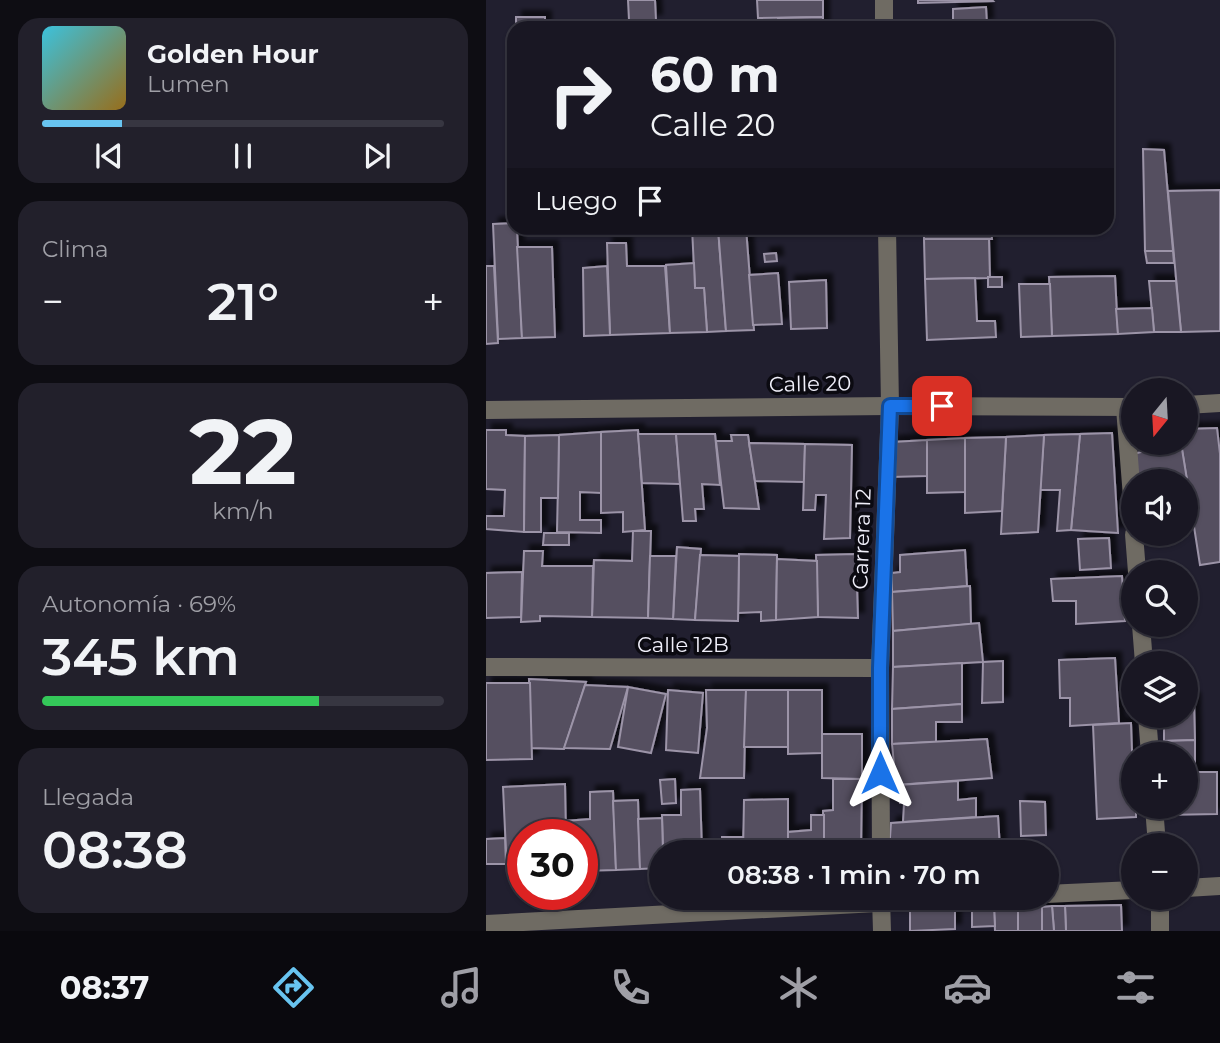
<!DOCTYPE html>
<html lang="es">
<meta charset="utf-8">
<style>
:root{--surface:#191723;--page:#22202b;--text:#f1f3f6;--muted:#9f9fa6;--line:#373641;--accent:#68c4f0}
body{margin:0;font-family:Montserrat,sans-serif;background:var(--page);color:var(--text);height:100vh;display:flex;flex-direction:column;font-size:26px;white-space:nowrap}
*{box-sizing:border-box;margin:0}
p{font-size:23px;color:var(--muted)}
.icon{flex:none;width:38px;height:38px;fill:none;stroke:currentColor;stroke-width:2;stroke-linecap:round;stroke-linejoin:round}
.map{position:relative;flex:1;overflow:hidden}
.details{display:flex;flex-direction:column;gap:18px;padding:18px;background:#0e0d13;width:486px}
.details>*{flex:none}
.banner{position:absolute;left:21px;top:21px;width:607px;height:214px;border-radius:21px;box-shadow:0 2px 5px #0004,0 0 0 2px var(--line);background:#191723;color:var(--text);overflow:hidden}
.needle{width:46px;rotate:198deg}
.buttons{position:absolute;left:635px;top:378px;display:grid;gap:14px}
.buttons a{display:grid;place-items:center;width:77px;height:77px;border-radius:50%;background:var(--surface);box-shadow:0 2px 5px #0004,0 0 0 2px var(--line);font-size:35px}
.speed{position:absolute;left:21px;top:819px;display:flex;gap:14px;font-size:35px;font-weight:700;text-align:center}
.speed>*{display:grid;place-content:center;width:91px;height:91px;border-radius:50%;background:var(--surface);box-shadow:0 2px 5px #0004,0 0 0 2px var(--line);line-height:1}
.speed .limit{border:10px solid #d22;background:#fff;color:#111}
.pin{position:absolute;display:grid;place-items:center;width:60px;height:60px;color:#fff;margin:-30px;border-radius:14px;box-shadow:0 4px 10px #0006}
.me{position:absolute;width:77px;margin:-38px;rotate:0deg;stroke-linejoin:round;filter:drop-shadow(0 0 5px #0008)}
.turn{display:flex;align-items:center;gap:24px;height:147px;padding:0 28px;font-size:32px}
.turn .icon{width:91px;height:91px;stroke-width:2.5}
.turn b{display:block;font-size:49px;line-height:60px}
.then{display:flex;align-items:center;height:66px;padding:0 28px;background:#0003;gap:14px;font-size:26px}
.big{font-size:52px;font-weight:600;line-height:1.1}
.details .widget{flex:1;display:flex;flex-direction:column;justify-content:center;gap:10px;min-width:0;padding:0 24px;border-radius:21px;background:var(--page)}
.details .dial{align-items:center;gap:0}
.dial b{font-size:91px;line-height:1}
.song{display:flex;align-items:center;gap:21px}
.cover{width:84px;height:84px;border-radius:10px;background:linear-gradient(135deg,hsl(190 70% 55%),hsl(40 70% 35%))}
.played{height:7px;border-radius:4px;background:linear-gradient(90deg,var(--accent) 20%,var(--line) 20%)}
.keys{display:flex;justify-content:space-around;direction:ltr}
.heat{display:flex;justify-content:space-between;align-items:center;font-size:38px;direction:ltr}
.charge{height:10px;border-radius:5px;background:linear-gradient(90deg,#34c759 69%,var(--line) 0)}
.trip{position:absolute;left:163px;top:840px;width:410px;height:70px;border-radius:35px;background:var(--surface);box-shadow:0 2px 5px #0004,0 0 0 2px var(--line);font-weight:600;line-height:70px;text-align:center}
.tab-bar{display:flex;height:112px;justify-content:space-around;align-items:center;background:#0a090e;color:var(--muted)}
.tab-bar .icon{width:49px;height:49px}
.tab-bar .selected{color:var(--accent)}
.tab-bar b{font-size:32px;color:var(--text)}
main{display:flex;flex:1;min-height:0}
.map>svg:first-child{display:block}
</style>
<main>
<section class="details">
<div class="widget">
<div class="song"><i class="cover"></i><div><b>Golden Hour</b><p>Lumen</p></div></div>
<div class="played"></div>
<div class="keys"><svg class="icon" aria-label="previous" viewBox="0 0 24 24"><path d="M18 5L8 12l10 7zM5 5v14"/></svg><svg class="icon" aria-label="pause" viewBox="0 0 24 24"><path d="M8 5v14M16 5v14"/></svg><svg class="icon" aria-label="next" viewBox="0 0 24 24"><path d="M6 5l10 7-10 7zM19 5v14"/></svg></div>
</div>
<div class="widget"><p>Clima</p>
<div class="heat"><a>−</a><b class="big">21°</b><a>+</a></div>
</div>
<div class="widget dial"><b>22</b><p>km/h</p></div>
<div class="widget"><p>Autonomía · 69%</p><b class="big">345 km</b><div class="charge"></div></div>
<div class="widget"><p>Llegada</p><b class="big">08:38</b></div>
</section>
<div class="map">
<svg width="734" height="931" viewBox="0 0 734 931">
<defs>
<filter id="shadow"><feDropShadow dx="6" dy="-6" stdDeviation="2" flood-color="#0009"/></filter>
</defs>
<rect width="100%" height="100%" fill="#211f2f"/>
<g fill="#554f60" stroke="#9c94a8" stroke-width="2" filter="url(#shadow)">
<polygon points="142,0 169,0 170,20 143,20"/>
<polygon points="271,0 337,0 337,17 272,18"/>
<polygon points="432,0 506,0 507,1 432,3"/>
<polygon points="500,7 501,24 467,26 467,9"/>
<rect x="30" y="17" width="29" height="11"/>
<polygon points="337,17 337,28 292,28 292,18"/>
<polygon points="657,149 678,150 687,251 659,251"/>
<polygon points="734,190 734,331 695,332 682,191"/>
<polygon points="28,223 28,228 31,228 36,338 12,339 7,224"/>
<polygon points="50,228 65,228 65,231 50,232"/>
<polygon points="206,228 232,228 240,331 221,332 218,288 209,288"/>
<polygon points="232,228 260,228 268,330 240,331"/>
<polygon points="288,228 340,228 340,233 289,236"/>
<polygon points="438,228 505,228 506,239 438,239"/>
<polygon points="438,239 503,239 504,278 439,279"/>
<polygon points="121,243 140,243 141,266 179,266 184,333 124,335"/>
<polygon points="31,247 66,247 69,337 36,338"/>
<polygon points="659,251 687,251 688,263 661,263"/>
<polygon points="290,253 291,261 279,262 278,254"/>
<polygon points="208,263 209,288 218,288 221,332 184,333 180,265"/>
<polygon points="0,266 8,266 12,343 0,344"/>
<polygon points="121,266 124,335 98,336 97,268"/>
<polygon points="292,273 296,324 267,325 263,275"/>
<polygon points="629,276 632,334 566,336 563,277"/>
<rect x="502" y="277" width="14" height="10"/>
<polygon points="489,278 491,321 509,321 510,337 441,340 439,279"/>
<polygon points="340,280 341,328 305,329 303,282"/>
<polygon points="663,281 690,281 695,332 668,332"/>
<polygon points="533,284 564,284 566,336 535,337"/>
<polygon points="666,308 668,332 632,334 630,309"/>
<polygon points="731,428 734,454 734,562 714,565 695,443 700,443 700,429"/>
<polygon points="0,430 20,430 20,435 39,436 38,532 0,529 0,516 18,516 19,490 0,489"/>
<polygon points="152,430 159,530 137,532 137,512 115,513 115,432"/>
<polygon points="115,432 115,493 94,492 94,520 115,520 115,533 71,532 73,435"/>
<polygon points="626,433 632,533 585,530 594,434"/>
<polygon points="152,434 190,434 194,484 156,483"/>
<polygon points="190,434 229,434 234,485 216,484 218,509 209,509 210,521 197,521"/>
<polygon points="594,434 585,530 571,531 574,490 554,490 558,435"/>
<polygon points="73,435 72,498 55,498 55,532 38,532 39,436"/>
<polygon points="245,435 262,435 273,509 238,508 230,441 246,441"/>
<polygon points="558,435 552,532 515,534 520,437"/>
<polygon points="520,437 516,511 479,513 479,438"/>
<polygon points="479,438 479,492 441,493 441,440"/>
<polygon points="441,440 441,476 405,477 406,442"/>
<polygon points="263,443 319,444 318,482 269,481"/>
<polygon points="691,443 695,443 707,516 700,518 700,481 652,481 647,454"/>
<polygon points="319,444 366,445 364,538 338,539 340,495 330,495 329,510 317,510"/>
<polygon points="147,531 165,531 162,618 106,617 108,560 146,561"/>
<polygon points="58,533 83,533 83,545 57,545"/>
<polygon points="623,538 625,568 594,570 592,539"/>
<polygon points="191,547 215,549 209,620 187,619"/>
<polygon points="479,550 481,586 406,592 406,573 414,572 414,555"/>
<polygon points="38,551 57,551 56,566 107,566 106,617 54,616 54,621 35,622"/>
<polygon points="253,554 291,555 290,620 275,621 275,612 252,613"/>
<polygon points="370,554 372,618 332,617 330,555"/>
<polygon points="214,555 253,556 252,621 209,620"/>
<polygon points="164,556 190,556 187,619 162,618"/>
<polygon points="291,559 331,561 332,617 290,620"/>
<polygon points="36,572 35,617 0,618 0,573"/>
<polygon points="636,576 639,621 590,624 590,601 567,601 565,579"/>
<polygon points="484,586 485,624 407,631 406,592"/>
<polygon points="493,623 497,662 407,667 407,631"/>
<polygon points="629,658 633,723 584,726 584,698 574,698 573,660"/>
<polygon points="517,661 517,702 496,703 497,662"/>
<polygon points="476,663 476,704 406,709 407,667"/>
<polygon points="43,679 100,682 78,749 45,748"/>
<polygon points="0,683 44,683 46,759 0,760"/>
<polygon points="99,685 142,687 124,749 78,748"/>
<polygon points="142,687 180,694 165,753 132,747"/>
<polygon points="182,690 217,693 212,753 180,750"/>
<polygon points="220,690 260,690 258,778 214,778 221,728"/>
<polygon points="260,690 302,690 302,747 258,747"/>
<polygon points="302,690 336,690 336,753 302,754"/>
<polygon points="700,699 708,699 709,740 678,741 678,716 700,716"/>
<polygon points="476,704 476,722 450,722 450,742 406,744 406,709"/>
<polygon points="645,723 648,807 650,807 650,817 611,819 607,725"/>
<polygon points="336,734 376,734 376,779 336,778"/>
<polygon points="501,739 506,778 410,785 406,744"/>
<polygon points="709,740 709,772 731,772 731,814 679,815 679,807 700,807 700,754 678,754 678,741"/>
<polygon points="189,779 190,803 176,804 174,780"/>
<polygon points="347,779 376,779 375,852 338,852 337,811 347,810"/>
<polygon points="472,781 472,800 490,798 490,817 417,822 418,803 414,803 412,785"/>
<polygon points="79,784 80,835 37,835 37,872 21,873 17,787"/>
<polygon points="214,789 216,852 177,852 176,815 195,815 195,790"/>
<polygon points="127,791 130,870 96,871 96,835 80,835 79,821 104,819 104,792"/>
<polygon points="302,799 302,852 257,852 258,800"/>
<polygon points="152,800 154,869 130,870 127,801"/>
<polygon points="534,801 559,802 560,835 535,836"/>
<polygon points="325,815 338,815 338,852 302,852 302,832 325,830"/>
<polygon points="512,816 514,849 403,852 405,823"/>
<polygon points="176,818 177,852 175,852 175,868 154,869 152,819"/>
<rect x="236" y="837" width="21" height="15"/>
<polygon points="19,838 20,864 0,864 0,839"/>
<polygon points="635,905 636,931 580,931 579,906"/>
<polygon points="566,906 579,906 580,931 568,931"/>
<polygon points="566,906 568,931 556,931 556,907"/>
<polygon points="508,907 532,907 532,931 509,931"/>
<polygon points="508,907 509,926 486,927 486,908"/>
<rect x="532" y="907" width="24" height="24"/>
<polygon points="469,908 469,929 424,931 424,909"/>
</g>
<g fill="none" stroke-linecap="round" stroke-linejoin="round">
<g stroke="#6f6b63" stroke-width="18">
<polyline points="639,408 648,522"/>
<polyline points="648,534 651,572"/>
<polyline points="655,625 658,663"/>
<polyline points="661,716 664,754"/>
<polyline points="668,807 671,845"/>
</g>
<g stroke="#6f6b63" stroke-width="18">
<polyline points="398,0 398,28"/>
<polyline points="700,405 734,403"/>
<polyline points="0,410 404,406 648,407"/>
<polyline points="0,667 394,668"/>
<polyline points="395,852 394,668 404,406 401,228"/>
<polyline points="700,888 734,886"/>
<polyline points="560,894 648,890"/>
<polyline points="395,898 396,931"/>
<polyline points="674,898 674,931"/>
<polyline points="0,924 483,898"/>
</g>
</g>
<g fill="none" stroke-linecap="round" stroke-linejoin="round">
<defs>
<polyline id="route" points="394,773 394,668 404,406 456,406"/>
</defs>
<use href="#route" stroke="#114b97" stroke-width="18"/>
<use href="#route" stroke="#1a73e8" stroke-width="12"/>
</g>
<g text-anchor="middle" stroke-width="7" stroke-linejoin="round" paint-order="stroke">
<g font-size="21" fill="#f0effa" stroke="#0b0a11">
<text transform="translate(324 384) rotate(-1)" y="7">Calle 20</text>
<text transform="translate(376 539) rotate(-88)" y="7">Carrera 12</text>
<text x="197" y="652">Calle 12B</text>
</g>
</g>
</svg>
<div class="buttons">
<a><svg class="needle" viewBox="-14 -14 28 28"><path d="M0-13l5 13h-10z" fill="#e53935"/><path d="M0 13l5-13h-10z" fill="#9f9fa6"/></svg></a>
<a><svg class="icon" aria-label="sound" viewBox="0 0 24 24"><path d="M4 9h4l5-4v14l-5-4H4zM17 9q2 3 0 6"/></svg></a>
<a><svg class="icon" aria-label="search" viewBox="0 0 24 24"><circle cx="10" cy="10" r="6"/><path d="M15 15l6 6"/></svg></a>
<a><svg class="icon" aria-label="layers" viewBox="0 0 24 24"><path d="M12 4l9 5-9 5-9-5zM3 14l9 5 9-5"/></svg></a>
<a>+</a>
<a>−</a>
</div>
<div class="speed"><div class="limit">30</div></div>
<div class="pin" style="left:456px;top:406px;background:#d93025"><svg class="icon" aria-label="arrive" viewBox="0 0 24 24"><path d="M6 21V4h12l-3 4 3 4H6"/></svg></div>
<svg class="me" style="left:394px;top:773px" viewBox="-20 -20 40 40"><path d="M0-17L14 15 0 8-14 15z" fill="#1a73e8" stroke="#fff" stroke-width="4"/></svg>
<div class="trip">08:38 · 1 min · 70 m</div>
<div class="banner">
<div class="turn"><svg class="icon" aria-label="right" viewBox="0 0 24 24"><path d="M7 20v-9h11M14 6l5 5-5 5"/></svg><div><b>60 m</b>Calle 20</div></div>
<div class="then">Luego<svg class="icon" aria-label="arrive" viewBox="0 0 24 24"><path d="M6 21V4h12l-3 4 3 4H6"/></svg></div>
</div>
</div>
</main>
<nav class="tab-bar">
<b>08:37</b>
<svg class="icon selected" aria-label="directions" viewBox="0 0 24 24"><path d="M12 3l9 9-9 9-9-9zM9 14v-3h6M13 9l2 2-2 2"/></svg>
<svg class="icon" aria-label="music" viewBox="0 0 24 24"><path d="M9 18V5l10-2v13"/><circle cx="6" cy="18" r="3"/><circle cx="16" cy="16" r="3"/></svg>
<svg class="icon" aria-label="phone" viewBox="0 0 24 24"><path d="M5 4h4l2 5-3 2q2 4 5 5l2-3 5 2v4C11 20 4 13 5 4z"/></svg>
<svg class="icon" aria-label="climate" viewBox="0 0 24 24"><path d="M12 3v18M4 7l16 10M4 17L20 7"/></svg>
<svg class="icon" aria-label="car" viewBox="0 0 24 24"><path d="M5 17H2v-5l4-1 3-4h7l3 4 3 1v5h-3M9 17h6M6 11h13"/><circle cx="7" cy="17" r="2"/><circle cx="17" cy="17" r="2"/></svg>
<svg class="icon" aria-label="filters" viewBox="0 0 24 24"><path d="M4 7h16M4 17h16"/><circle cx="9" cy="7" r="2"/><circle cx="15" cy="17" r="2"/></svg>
</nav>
